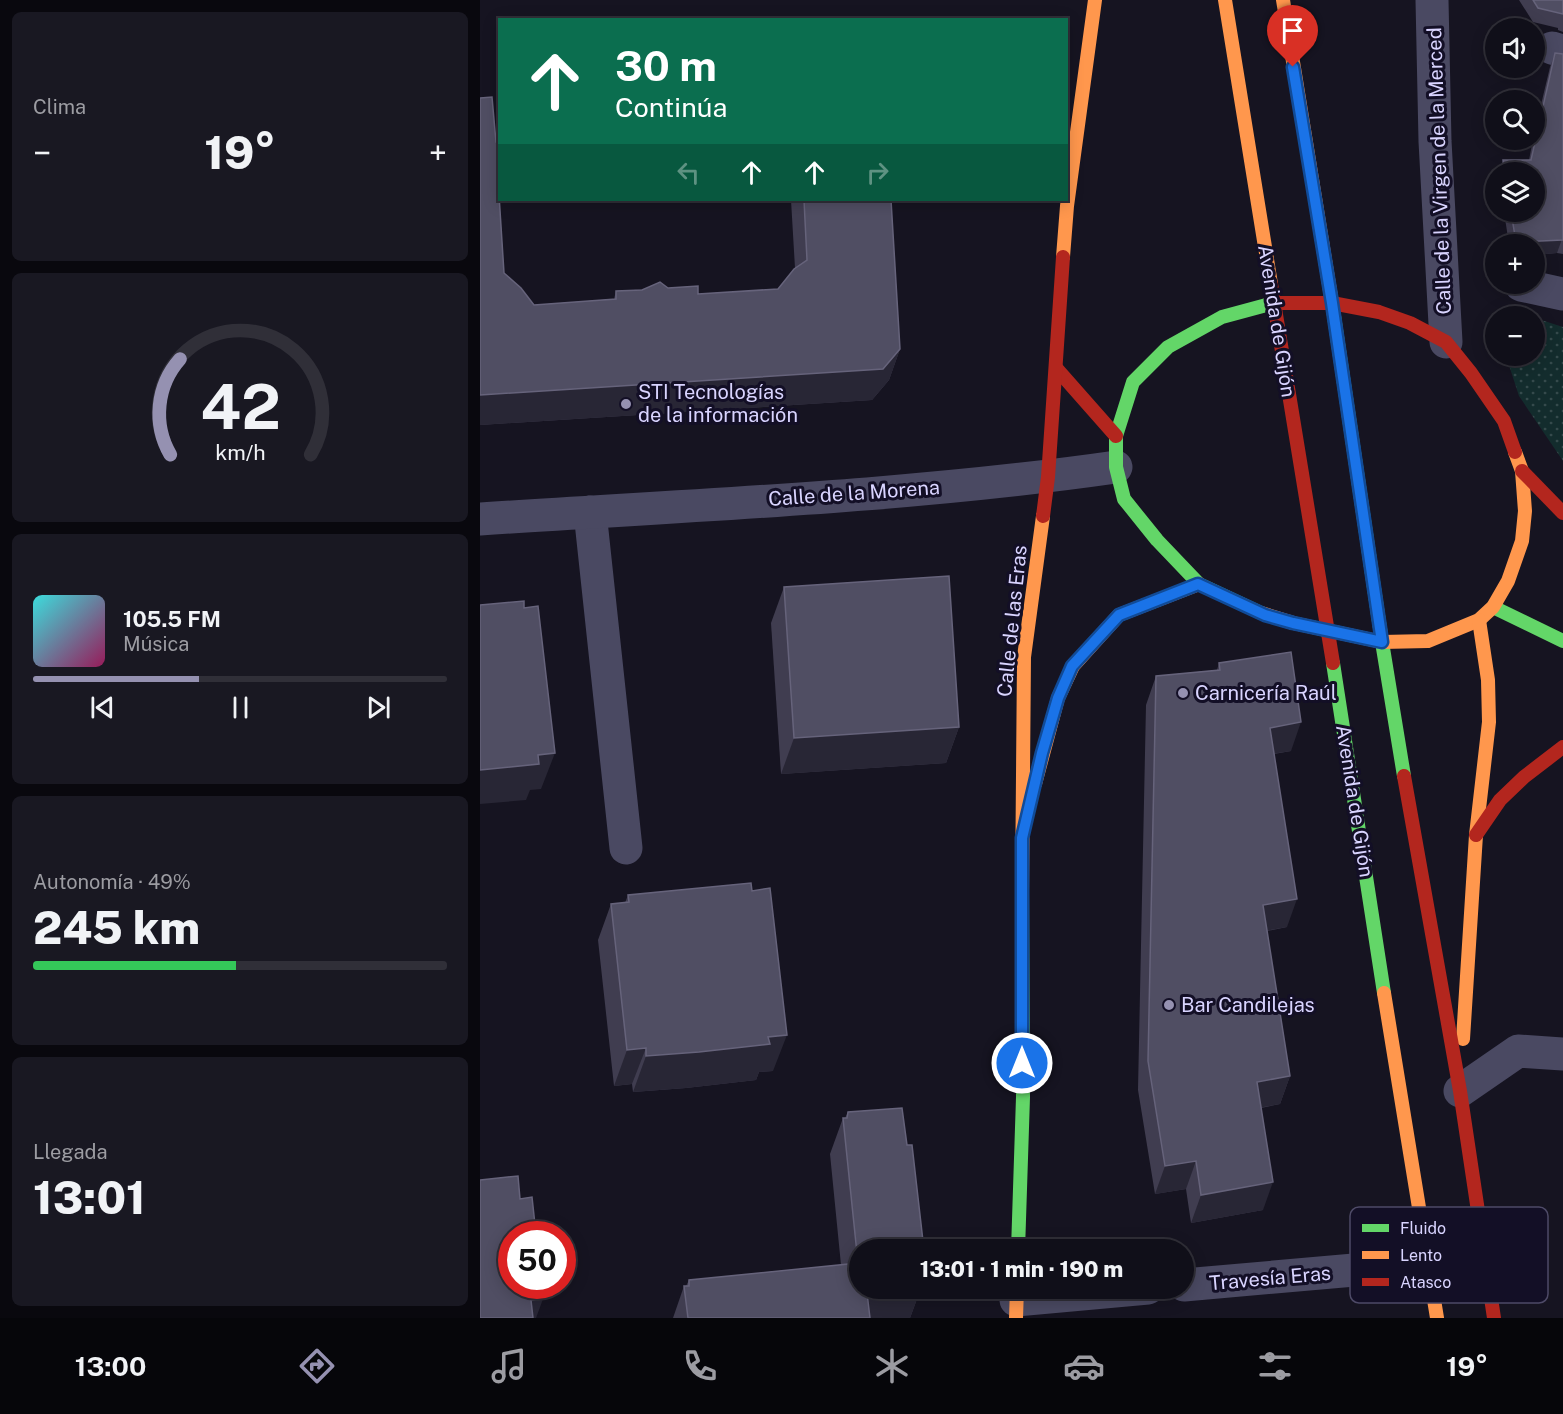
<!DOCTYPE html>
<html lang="es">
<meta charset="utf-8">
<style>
:root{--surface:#100f19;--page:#191822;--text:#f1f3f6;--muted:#9c9ca2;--line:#302f38;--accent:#9591b1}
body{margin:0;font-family:"Public Sans",sans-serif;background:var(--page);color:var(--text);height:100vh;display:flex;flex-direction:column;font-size:22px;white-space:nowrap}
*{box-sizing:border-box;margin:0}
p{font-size:20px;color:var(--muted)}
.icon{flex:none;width:33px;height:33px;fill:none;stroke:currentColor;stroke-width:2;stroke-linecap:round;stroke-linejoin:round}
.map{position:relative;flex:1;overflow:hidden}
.sheet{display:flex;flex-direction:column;gap:12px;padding:12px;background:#09080e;width:480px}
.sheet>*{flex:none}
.banner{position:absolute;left:18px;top:18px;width:570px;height:183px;border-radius:0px;box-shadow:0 3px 15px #0003,0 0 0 2px var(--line);background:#0b6e4f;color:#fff;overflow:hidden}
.buttons{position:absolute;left:1005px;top:18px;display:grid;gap:12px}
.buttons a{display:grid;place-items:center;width:60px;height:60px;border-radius:50%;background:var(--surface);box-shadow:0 3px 15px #0003,0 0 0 2px var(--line);font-size:30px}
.speed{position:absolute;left:18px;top:1221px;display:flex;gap:12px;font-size:30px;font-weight:700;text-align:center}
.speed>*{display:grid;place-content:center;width:78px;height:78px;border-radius:50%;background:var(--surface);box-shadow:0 3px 15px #0003,0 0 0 2px var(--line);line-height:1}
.speed .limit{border:9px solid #d22;background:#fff;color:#111}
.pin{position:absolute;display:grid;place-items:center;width:51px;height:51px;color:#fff;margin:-62px -26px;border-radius:50% 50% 50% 0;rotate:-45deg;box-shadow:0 0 6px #0007}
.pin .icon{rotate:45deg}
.me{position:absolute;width:66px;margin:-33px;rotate:0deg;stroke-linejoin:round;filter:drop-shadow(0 0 4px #0008)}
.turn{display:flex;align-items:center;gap:21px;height:126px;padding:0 18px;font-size:27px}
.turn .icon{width:78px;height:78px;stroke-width:2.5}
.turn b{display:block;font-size:42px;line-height:51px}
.lanes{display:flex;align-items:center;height:57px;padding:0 18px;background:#0003;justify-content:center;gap:30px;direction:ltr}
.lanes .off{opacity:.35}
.big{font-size:45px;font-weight:800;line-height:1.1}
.sheet .widget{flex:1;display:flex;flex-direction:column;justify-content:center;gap:9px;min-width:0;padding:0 21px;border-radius:9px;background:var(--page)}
.sheet .dial{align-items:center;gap:0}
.dial svg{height:156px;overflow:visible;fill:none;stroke:var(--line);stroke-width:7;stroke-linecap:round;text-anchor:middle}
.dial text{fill:var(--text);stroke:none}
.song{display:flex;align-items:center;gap:18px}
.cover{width:72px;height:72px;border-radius:9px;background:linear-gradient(135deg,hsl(180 70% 55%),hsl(330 70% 35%))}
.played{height:6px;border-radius:3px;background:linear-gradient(90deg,var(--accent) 40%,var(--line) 40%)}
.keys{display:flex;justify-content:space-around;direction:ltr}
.heat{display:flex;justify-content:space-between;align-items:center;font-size:33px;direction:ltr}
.charge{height:9px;border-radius:4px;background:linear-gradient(90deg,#34c759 49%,var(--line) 0)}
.trip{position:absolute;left:369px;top:1239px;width:345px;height:60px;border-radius:30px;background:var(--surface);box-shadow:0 3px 15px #0003,0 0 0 2px var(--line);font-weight:800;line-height:60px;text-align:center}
.tabs{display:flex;height:96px;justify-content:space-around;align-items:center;background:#06060a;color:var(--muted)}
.tabs .icon{width:42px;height:42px}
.tabs .active{color:var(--accent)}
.tabs b{font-size:27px;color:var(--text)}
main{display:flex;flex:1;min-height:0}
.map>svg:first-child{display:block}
</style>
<main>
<section class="sheet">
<div class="widget"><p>Clima</p>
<div class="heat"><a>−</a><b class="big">19°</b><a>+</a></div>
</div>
<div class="widget dial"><svg viewBox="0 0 100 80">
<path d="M14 69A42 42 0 1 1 86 69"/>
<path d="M14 69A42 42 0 0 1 19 20" stroke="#9591b1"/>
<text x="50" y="56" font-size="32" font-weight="700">42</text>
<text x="50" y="72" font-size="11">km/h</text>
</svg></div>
<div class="widget">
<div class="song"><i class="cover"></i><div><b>105.5 FM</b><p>Música</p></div></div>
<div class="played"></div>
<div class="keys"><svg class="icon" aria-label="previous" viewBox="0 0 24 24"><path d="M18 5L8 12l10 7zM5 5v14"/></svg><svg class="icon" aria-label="pause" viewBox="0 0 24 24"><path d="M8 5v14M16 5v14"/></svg><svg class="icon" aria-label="next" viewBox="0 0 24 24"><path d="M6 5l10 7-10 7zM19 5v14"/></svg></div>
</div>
<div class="widget"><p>Autonomía · 49%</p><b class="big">245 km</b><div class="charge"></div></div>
<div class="widget"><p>Llegada</p><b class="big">13:01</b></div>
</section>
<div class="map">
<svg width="1083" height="1318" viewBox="0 0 1083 1318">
<defs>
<pattern id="grass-dots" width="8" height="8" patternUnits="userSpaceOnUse" patternTransform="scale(1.5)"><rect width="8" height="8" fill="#132c2d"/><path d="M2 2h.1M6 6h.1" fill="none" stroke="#354a4c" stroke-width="1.8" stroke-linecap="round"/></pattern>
</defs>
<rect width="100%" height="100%" fill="#161421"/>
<polygon fill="url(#grass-dots)" points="1055,318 1083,327 1083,461 1039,396 1026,356 1054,356"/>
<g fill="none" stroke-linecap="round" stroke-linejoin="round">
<g stroke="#4a4962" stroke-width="33">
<polyline points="952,0 955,141 966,342"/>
<polyline points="1072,48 1083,51"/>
<polyline points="1041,285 1083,294"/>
<polyline points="110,512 146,848"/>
<path d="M0,519C212,505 426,497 636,467"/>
<polyline points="980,1091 1038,1051 1083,1054"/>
<polyline points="704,1285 897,1268 947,1262"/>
<polyline points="536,1300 668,1288"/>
</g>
<g stroke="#63d668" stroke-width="14">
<polyline points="853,309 902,642 924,776"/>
<polyline points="1013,607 1083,641"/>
<polyline points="781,613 719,584 677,540 644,499 636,467 636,436 653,382 688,347 742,317 794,303"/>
<polyline points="853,663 904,993"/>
<polyline points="538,1250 543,1097 542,892"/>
</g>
<g stroke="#ff974d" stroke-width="14">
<polyline points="745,0 791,284"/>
<polyline points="803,0 853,309"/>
<polyline points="583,257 587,206 615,0"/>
<polyline points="781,613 813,623 902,642 948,641 999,620 1013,607 1028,581 1042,541 1045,511 1042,471 1035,452"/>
<polyline points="555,784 578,698 593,666 639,615 719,584"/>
<polyline points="542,892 544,657 563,516"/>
<polyline points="904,993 957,1318"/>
<polyline points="983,1039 996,835 1009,722 1008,680 999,620"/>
<polyline points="536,1318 537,1288"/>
</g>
<g stroke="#b3261e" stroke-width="14">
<polyline points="791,284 853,663"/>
<polyline points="794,303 852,303 899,312 930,323 966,342 991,373 1024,421 1035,452"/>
<polyline points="576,368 636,436"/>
<polyline points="1042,471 1083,513"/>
<polyline points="563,516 568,477 583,257"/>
<polyline points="924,776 980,1091 1014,1318"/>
<polyline points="996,835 1020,800 1044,777 1083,747"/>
</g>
</g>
<g fill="#403d50">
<polygon points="1039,0 1083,0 1083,32 1078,30 1078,28 1053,22"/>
<polygon points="1075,53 1083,54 1083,254 1077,253 1054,255 1054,244 1029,244 1024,212 1054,212 1054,172 1019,172 1023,160 1049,160 1053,140 1054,140 1054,134 1070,67"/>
<polygon points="0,98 19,192 24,273 54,305 134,299 136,291 188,288 218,294 298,289 315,268 311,200 411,200 420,349 409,380 392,400 0,425"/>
<polygon points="304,587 479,727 466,763 301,774 291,623"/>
<polygon points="739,663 811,751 794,754 807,927 787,931 810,1076 800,1104 781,1108 783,1210 711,1223 706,1189 675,1194 658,1090 666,705 676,676 737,670"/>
<polygon points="148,895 293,1071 279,1072 276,1080 206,1088 153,1092 152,1084 134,1086 118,940 131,904 145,903"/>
<polygon points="368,1112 380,1288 441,1288 430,1318 193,1318 204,1286 206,1286 209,1280 361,1265 350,1154 363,1118 365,1118"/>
</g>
<g fill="#282635">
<polygon points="1082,239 1077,253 1054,255 1054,244 1035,244 1036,242"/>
<polygon points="420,349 409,380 392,400 0,425 0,395"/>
<polygon points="821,722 811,751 779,756 790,728"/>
<polygon points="479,727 466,763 301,774 314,738"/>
<polygon points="75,753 61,789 50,790 46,800 0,804 0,770 58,755"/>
<polygon points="817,899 807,927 773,933 783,905"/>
<polygon points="307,1035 293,1071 279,1072 276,1080 206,1088 153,1092 166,1056 288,1037"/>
<polygon points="166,1048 152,1084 134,1086 147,1050"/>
<polygon points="810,1076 800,1104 767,1110 777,1082"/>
<polygon points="716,1161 706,1189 675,1194 685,1166"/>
<polygon points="793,1182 783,1210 711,1223 721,1195"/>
<polygon points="425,1288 441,1288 430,1318 378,1318 387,1293"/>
<polygon points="63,1299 56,1318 45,1318 51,1300"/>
</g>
<g fill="#504e63" stroke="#66637b" stroke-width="1.5">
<polygon points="1053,0 1083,0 1083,14 1058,8"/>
<polygon points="1075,53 1083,54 1083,240 1036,242 1031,212 1054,212 1054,172 1025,172 1023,160 1051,160"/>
<polygon points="12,97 16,142 20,147 20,177 18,179 24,273 41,288 54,305 136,299 136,291 162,290 180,282 188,288 218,286 218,294 298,289 314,269 327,260 324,200 411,200 420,349 403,369 0,395 0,98"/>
<polygon points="469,576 479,727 314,738 304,587"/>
<polygon points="44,601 44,608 58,606 75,753 58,755 59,764 0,770 0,605"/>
<polygon points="811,652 821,722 790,728 817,899 783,905 810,1076 777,1082 793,1182 721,1195 716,1161 685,1166 668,1061 676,676 740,670 739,663"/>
<polygon points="271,883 272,891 290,888 307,1035 288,1037 290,1044 219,1052 166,1056 166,1048 147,1050 131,904 149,902 148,895"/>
<polygon points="422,1108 427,1145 432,1145 444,1250 380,1250 380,1288 429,1288 387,1293 390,1318 208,1318 204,1286 209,1286 209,1280 378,1263 363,1118 367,1118 368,1112"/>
<polygon points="38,1176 40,1199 52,1197 56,1234 32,1234 32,1286 61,1286 63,1299 51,1300 53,1318 0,1318 0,1180"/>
</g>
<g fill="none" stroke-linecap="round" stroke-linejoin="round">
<defs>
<polyline id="route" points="542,1063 542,838 562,753 578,698 592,666 639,615 718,584 785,615 813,623 902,642 852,303 813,67"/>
</defs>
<use href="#route" stroke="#114b97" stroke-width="15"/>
<use href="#route" stroke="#1a73e8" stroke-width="10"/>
</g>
<g fill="#9591b1" stroke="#130f26" stroke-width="2">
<circle cx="146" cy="404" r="6"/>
<circle cx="703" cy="693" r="6"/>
<circle cx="689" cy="1005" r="6"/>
</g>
<g text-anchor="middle" stroke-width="6" stroke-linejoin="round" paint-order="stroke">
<g font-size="20" fill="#d9d4ff" stroke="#130f26">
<text transform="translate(959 171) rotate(-92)" y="7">Calle de la Virgen de la Merced</text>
<text transform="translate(797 321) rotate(81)" y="7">Avenida de Gijón</text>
<text transform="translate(374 493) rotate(-4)" y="7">Calle de la Morena</text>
<text transform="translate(532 621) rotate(-84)" y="7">Calle de las Eras</text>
<text transform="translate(875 801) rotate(81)" y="7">Avenida de Gijón</text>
<text transform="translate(790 1278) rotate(-5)" y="7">Travesía Eras</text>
</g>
<g font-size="20" fill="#d9d4ff" stroke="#130f26" text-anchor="start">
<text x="158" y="399">STI Tecnologías<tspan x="158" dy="23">de la información</tspan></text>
<text x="715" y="700">Carnicería Raúl</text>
<text x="701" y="1012">Bar Candilejas</text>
</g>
</g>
<rect x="870" y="1207" width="198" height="96" rx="9" fill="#130f26" stroke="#4e4a67" stroke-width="1.5"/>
<rect x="882" y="1224" width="27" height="8" fill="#63d668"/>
<rect x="882" y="1251" width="27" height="8" fill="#ff974d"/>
<rect x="882" y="1278" width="27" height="8" fill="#b3261e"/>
<g font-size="16" fill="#d9d4ff">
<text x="920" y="1234">Fluido</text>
<text x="920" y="1261">Lento</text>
<text x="920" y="1288">Atasco</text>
</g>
</svg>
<div class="buttons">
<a><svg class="icon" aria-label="sound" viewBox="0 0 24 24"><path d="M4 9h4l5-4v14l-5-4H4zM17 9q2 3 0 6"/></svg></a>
<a><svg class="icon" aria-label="search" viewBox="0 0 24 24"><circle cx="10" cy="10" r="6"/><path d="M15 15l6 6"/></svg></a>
<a><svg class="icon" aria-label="layers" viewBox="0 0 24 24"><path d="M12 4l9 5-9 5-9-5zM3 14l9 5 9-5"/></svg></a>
<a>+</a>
<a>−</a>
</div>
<div class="speed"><div class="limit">50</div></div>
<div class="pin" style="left:813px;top:67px;background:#d93025"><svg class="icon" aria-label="arrive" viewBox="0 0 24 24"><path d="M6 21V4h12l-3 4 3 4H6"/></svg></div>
<svg class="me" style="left:542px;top:1063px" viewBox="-20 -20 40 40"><circle r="17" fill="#1a73e8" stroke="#fff" stroke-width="3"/><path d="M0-11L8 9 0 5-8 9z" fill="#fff"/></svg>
<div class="trip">13:01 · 1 min · 190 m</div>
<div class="banner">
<div class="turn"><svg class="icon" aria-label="ahead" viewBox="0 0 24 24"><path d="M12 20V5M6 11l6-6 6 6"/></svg><div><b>30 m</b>Continúa</div></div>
<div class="lanes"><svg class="icon off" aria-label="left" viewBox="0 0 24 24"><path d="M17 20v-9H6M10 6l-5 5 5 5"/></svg><svg class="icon" aria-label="ahead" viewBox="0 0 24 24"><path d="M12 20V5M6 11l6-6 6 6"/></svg><svg class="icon" aria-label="ahead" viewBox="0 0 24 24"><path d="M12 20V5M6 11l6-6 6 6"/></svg><svg class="icon off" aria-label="right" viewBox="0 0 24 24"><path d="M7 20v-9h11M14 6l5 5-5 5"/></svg></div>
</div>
</div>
</main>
<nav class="tabs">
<b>13:00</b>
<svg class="icon active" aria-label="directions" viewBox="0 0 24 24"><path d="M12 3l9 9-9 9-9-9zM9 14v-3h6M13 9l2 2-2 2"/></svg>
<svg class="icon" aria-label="music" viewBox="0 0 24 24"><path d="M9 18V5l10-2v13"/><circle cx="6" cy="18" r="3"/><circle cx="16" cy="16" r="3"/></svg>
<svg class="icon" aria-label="phone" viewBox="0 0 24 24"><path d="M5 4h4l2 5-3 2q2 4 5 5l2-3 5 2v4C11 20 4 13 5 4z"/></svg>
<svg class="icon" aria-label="climate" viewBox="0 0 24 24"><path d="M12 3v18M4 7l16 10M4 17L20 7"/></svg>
<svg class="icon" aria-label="car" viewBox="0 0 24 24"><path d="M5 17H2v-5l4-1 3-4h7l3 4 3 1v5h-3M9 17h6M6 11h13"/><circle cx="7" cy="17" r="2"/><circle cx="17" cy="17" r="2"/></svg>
<svg class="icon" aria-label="filters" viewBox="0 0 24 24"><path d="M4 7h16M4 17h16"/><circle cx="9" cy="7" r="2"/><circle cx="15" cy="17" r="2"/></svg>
<b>19°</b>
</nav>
